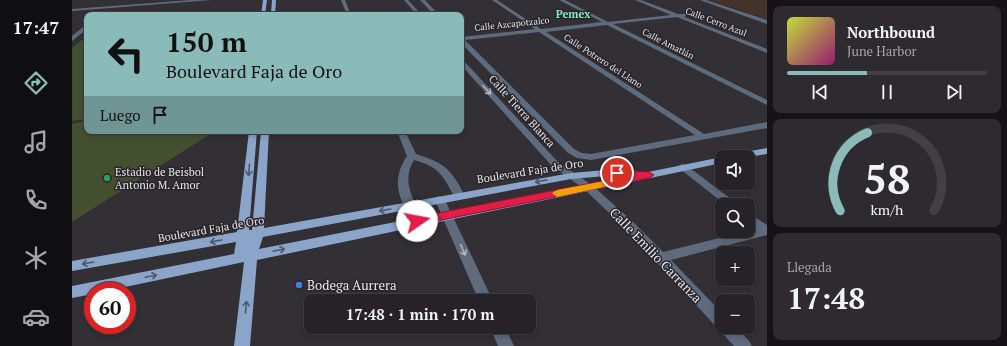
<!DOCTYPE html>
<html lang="es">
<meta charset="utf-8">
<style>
:root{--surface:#262328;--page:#2e2b30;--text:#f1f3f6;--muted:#a4a4a8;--line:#424045;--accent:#8bbbb9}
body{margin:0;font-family:"PT Serif",serif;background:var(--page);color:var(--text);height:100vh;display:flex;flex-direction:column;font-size:15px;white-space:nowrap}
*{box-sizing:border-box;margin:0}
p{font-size:13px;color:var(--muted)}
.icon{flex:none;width:22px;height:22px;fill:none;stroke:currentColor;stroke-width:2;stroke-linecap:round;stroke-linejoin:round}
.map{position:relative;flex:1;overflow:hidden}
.drawer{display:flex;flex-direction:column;gap:6px;padding:6px;background:#151316;width:240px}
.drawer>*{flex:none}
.top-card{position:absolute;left:12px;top:12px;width:380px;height:122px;border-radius:8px;box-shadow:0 2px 6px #0003,0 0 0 1px var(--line);background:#8bbbb9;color:#111;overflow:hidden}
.fabs{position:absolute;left:643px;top:150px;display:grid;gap:8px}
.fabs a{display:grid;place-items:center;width:40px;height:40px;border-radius:8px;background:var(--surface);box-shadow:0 2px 6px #0003,0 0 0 1px var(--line);font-size:20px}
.speed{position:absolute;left:12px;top:282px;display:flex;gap:8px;font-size:20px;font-weight:700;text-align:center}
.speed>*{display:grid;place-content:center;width:52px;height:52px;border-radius:50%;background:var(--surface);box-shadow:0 2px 6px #0003,0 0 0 1px var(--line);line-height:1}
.speed .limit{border:6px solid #d22;background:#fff;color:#111}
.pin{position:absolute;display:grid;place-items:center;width:34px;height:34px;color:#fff;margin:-17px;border:2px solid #fff;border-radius:50%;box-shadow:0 1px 4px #0007}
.me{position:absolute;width:44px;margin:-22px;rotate:78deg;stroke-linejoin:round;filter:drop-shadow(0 0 3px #0008)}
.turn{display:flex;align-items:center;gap:14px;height:84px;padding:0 16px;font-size:18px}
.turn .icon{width:52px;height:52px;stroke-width:2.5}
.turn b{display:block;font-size:28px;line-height:34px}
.then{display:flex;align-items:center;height:38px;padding:0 16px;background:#0003;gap:8px;font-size:15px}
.big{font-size:30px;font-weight:700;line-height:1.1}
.drawer .tile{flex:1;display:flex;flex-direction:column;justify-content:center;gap:6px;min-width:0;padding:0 14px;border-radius:8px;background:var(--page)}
.drawer .dial{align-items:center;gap:0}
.dial svg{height:104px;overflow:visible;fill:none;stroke:var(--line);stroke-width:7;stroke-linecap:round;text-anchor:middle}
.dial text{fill:var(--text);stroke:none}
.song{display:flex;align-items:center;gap:12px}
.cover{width:48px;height:48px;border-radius:6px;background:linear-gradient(135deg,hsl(70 70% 55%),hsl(320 70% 35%))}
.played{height:4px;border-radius:2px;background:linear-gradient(90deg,var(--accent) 40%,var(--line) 40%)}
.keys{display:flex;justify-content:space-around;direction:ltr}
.trip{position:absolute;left:232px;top:294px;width:232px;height:40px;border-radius:8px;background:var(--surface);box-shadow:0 2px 6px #0003,0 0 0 1px var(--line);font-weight:700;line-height:40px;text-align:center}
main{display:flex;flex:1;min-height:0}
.dock{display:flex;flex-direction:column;width:72px;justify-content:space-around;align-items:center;background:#0f0e10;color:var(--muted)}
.dock .icon{width:28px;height:28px}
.dock .selected{color:var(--accent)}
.dock b{font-size:18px;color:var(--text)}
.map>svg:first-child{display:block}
</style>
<main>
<nav class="dock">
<b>17:47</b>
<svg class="icon selected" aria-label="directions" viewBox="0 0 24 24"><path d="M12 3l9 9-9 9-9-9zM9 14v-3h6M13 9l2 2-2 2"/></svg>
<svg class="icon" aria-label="music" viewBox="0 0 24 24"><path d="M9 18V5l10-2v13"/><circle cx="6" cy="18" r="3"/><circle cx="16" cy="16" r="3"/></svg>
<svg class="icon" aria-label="phone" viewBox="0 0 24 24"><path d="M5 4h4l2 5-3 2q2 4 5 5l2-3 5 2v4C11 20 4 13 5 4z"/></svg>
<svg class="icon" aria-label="climate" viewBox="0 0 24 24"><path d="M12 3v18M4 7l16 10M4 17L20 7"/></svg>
<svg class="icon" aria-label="car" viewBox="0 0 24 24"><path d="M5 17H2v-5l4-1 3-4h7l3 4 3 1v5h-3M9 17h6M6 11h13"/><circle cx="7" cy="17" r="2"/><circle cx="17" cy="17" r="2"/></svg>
</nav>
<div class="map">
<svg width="695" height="346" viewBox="0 0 695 346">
<rect width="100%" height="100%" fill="#322f35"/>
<polygon fill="#45332a" points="638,0 695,0 695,19"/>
<g fill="#444f30">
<polygon points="15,39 15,119 0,121 0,48 10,40"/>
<polygon points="15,120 15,131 134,131 140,133 0,222 0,124"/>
</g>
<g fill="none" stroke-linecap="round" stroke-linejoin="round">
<g fill="#5e6b7d" fill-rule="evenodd">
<polygon points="119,0 140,0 0,11 0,9"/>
<polygon points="269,0 273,0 279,15 275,15"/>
<polygon points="332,0 336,0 350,15 345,15"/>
<polygon points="348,0 353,0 367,15 362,15"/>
<path d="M420,0H425L469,29L530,22L487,0H493L536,22L599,15L563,0H569L606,14H614V16L612,17L695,49V53L605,17L541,24L695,100V105L535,25L474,32L632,134L695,122V128L519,160L505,158L496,153L389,43V37L463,29ZM467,32L623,135L519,154L510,153L502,149L393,40Z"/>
<polygon points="628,0 634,0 695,20 695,24"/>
<polygon points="15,24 15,29 0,41 0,36"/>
<polygon points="389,59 391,60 486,162 520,185 561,222 591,252 684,229 676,223 676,213 695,225 695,235 599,260 650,313 650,327 664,327 677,341 680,346 662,346 553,228 512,189 480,166 389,65"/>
<path d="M325,131H333L344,154C373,163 379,169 393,196L392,199H384C370,176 370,168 342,160C332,176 337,190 344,206L342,209H334C323,190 323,174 335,156Z"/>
<polygon points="611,164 614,165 667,205 654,205 608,169 606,167 608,165"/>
<polygon points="368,196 372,197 373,200 421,301 407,301 363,200 364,197"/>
<polygon points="418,327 433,327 442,346 426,346"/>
</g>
<g fill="#8aa4ca" fill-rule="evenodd">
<polygon points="191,0 195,0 193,15 189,15"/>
<polygon points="200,0 204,0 203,15 199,15"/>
<path d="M177,131H185L177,230H180L189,131H197L192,228L499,173L534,170L567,171L571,173L650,157V163L185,260L178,346H162L172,262L34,291H21V294L0,298V286L162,254L164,242L0,271V261L165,232ZM534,176L551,177L187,249L191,237L499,179Z"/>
<polygon points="695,148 695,154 676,157 658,157 663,154"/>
</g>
</g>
<defs><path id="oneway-shaft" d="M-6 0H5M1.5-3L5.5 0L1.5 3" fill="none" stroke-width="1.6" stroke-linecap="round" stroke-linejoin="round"/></defs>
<g stroke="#b1b5be">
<use href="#oneway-shaft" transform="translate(415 90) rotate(48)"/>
<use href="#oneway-shaft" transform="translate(391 250) rotate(66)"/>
</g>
<g stroke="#4f586b">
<use href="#oneway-shaft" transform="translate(177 170) rotate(95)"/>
<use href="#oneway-shaft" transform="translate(469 181) rotate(170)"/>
<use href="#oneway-shaft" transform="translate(313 210) rotate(170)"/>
<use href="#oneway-shaft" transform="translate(144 241) rotate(170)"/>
<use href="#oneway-shaft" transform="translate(207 250) rotate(-12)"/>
<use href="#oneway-shaft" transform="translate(16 263) rotate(170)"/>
<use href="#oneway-shaft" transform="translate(79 276) rotate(-12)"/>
<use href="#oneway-shaft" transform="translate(174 307) rotate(-85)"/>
</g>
<polygon fill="#e11d48" stroke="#92132f" points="545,170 577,172 582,175 577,178 345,225 341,224 340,221 341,219 345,217 556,176 542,175 541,173 542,171"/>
<polygon fill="#f59e0b" points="538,180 543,183 541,185 485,197 480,193 485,190"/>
<circle fill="#2e9e5b" stroke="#28252b" stroke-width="1.5" cx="35" cy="178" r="4"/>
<circle fill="#3f7fe0" stroke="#28252b" stroke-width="1.5" cx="227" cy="285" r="4"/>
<g text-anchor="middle" stroke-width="3" stroke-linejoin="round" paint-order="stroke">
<g font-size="9" fill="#e8e6ea" stroke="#28252b">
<text transform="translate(644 22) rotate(21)" y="3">Calle Cerro Azul</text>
<text transform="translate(440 24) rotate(-6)" y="3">Calle Azcapotzalco</text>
<text transform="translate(596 44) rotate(27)" y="3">Calle Amatlán</text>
<text transform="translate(531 61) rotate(33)" y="3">Calle Potrero del Llano</text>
</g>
<g font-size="11" font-weight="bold" fill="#8ce6c4" stroke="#28252b">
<text x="501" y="18">Pemex</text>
</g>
<g font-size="11" fill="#e8e6ea" stroke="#28252b">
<text transform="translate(450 111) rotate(48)" y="4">Calle Tierra Blanca</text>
<text transform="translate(458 171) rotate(-9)" y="4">Boulevard Faja de Oro</text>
<text transform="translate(139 229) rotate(-10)" y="4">Boulevard Faja de Oro</text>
</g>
<g font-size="11" fill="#e8e6ea" stroke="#28252b" text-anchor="start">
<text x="43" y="176">Estadio de Beisbol<tspan x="43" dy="13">Antonio M. Amor</tspan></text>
</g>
<g font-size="13" fill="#e8e6ea" stroke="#28252b">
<text transform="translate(584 255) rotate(46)" y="5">Calle Emilio Carranza</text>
</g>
<g font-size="13" fill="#e8e6ea" stroke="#28252b" text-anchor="start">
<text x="235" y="290">Bodega Aurrera</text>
</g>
</g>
</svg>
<div class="fabs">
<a><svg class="icon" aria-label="sound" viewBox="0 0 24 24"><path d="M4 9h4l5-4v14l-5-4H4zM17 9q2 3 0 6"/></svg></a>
<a><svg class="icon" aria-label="search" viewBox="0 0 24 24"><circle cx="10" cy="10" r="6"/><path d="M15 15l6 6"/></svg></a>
<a>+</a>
<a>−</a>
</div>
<div class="speed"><div class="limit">60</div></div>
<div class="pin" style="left:545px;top:173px;background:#d93025"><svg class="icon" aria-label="arrive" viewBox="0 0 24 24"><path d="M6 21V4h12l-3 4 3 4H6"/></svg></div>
<svg class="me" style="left:345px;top:221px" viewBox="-20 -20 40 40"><circle r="19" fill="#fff"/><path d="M0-13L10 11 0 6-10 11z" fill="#e11d48"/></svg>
<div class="trip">17:48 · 1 min · 170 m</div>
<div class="top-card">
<div class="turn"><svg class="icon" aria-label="left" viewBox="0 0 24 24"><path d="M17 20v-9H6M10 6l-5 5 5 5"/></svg><div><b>150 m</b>Boulevard Faja de Oro</div></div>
<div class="then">Luego<svg class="icon" aria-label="arrive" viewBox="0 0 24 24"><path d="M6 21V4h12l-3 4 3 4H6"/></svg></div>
</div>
</div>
<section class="drawer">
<div class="tile">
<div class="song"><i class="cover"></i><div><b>Northbound</b><p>June Harbor</p></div></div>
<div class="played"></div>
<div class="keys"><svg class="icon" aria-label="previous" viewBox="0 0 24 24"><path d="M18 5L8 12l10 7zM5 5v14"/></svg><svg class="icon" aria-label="pause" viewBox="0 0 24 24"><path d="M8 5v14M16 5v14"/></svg><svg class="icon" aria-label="next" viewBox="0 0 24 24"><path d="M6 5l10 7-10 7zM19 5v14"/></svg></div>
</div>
<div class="tile dial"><svg viewBox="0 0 100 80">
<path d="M14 69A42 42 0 1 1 86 69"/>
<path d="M14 69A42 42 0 0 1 35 9" stroke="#8bbbb9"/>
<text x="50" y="56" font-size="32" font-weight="700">58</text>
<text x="50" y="72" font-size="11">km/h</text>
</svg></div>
<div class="tile"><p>Llegada</p><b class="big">17:48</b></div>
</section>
</main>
